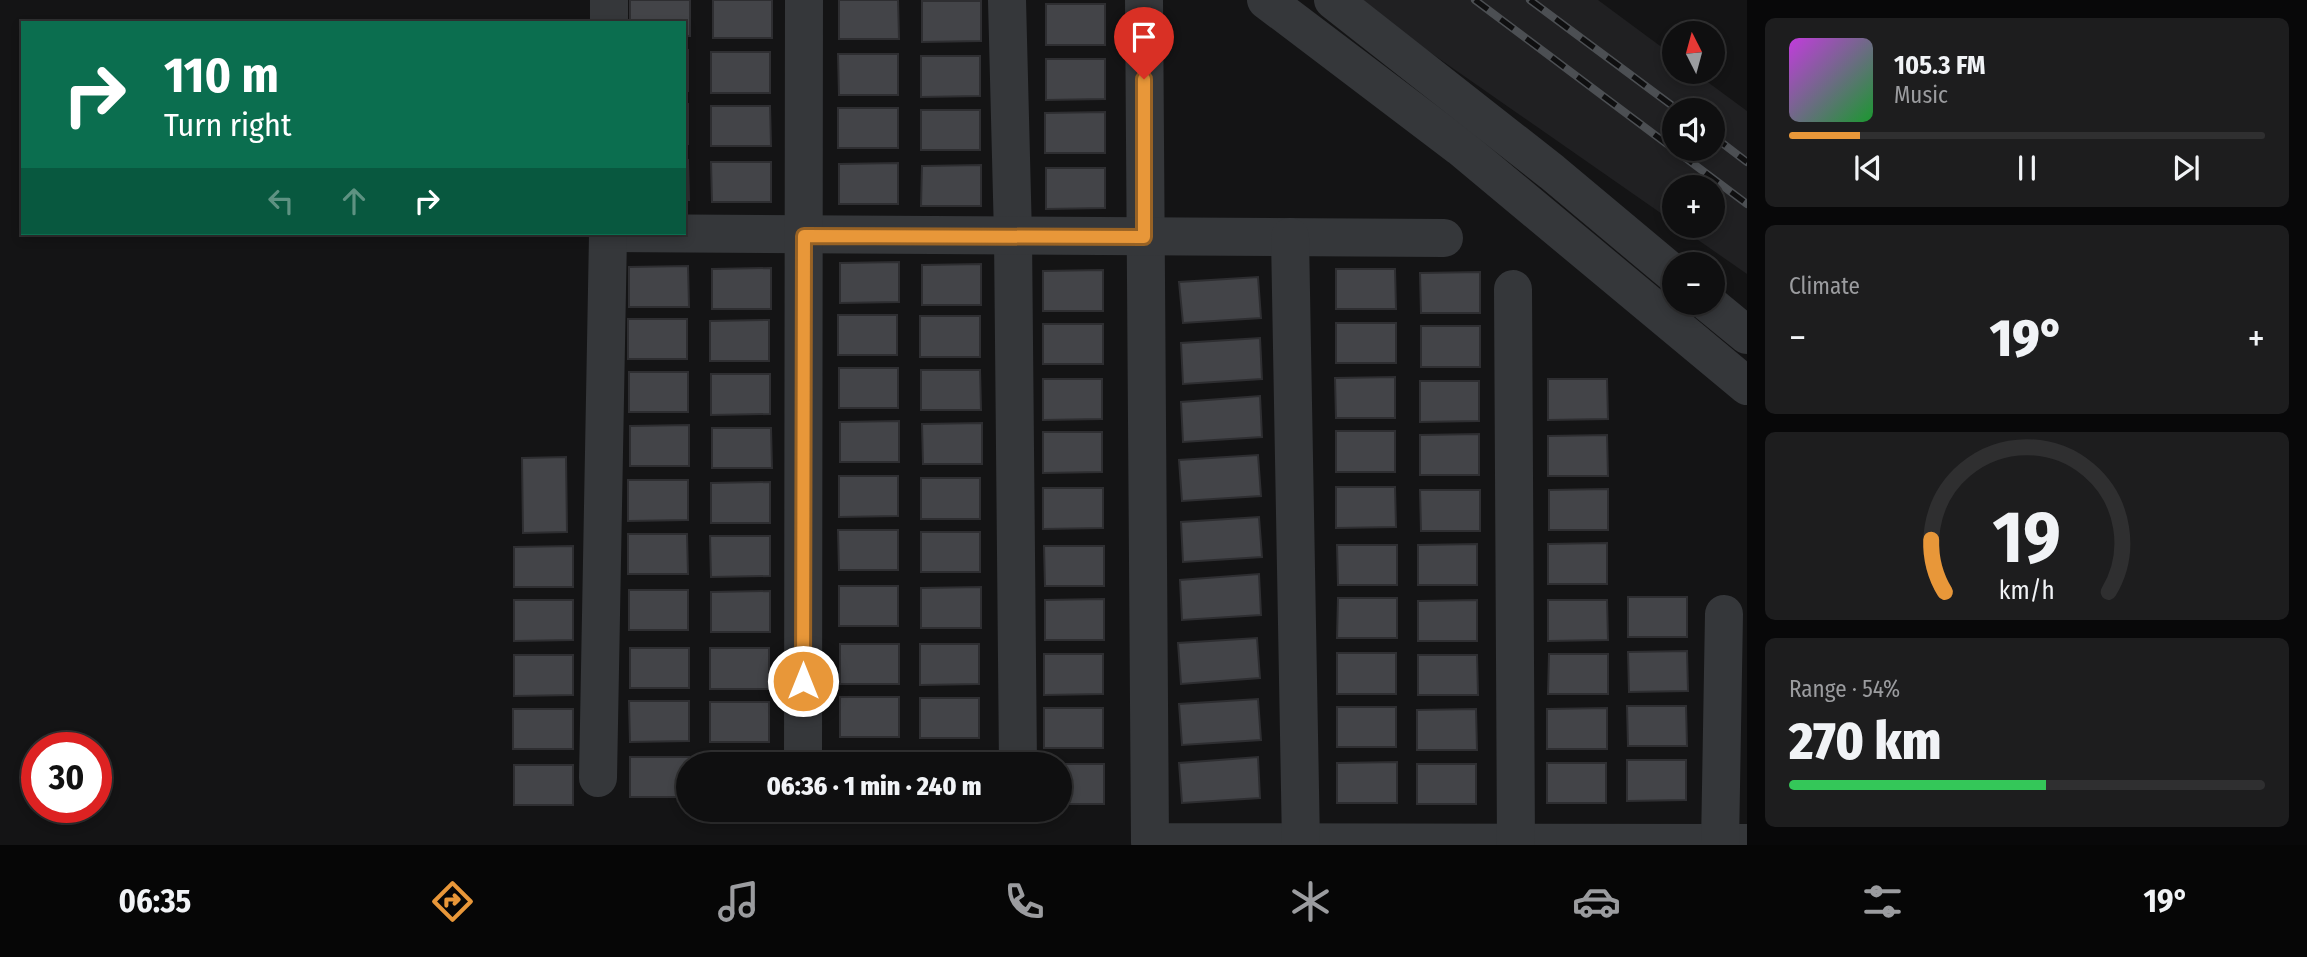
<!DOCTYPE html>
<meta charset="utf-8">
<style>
:root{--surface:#0f0f10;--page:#1d1d1e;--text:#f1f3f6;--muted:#9b9c9f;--line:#2f2f30;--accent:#e89739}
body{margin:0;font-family:"Fira Sans Condensed",sans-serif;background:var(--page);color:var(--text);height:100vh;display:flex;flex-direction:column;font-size:26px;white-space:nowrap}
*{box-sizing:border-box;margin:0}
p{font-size:23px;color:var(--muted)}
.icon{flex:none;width:38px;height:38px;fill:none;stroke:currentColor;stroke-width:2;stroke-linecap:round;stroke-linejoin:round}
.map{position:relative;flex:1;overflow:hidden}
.side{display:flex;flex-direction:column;gap:18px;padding:18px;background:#080809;width:560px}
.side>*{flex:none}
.hud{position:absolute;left:21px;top:21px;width:665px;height:214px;border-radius:0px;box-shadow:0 4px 10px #0003,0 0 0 2px var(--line);background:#0b6e4f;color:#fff;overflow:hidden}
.needle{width:46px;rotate:354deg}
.tools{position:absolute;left:1662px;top:21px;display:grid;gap:14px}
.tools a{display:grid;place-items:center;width:63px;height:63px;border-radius:50%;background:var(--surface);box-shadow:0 4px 10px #0003,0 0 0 2px var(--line);font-size:35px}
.speed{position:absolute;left:21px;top:732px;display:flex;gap:14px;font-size:35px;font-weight:700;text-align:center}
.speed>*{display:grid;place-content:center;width:91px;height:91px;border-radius:50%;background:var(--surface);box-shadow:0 4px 10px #0003,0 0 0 2px var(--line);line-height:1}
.speed .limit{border:10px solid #d22;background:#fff;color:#111}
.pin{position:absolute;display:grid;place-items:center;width:60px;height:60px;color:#fff;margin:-72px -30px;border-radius:50% 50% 50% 0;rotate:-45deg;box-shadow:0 0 7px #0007}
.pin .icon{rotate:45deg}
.me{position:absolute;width:77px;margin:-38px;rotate:0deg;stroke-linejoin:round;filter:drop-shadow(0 0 5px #0008)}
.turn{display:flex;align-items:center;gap:24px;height:147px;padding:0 28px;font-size:32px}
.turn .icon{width:91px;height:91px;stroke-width:2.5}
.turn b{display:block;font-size:49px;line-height:60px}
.lanes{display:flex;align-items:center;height:66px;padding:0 28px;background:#0003;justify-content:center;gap:35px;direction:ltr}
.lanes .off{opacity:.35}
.big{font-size:52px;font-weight:800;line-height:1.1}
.side .tile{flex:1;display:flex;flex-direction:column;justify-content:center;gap:10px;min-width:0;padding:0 24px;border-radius:10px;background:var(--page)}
.side .dial{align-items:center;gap:0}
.dial svg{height:182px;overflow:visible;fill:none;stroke:var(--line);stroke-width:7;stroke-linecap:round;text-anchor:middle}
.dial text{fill:var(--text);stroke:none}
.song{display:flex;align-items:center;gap:21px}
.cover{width:84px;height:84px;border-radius:10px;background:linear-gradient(135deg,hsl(290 70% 55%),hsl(130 70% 35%))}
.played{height:7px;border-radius:4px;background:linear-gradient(90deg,var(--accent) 15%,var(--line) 15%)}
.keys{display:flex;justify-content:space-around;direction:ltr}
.heat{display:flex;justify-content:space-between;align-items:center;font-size:38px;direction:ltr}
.charge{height:10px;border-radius:5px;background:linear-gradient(90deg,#34c759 54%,var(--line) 0)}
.trip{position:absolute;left:676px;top:752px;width:396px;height:70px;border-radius:35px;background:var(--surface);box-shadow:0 4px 10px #0003,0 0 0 2px var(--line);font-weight:800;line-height:70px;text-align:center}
.menu{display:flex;height:112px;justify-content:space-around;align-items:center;background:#060606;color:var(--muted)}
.menu .icon{width:49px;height:49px}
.menu .selected{color:var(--accent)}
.menu b{font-size:32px;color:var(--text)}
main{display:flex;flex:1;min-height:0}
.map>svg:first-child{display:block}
</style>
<main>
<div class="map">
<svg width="1747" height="845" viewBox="0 0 1747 845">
<rect width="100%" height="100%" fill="#141415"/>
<path fill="#202022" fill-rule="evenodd" d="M1355,0H1598L1675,57V72H1694L1747,111V274L1678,226H1713V187H1675V223ZM1675,110H1713V149H1675Z"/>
<g fill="#434448" stroke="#2e2e31" stroke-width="2">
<polygon points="630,0 690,0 690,36 684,36 684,23 630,23"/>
<rect x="713" y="0" width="59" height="38"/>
<polygon points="839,0 898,0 899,39 839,39"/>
<polygon points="922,1 981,1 981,41 922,42"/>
<rect x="1046" y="4" width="59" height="41"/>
<rect x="684" y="50" width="4" height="41"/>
<rect x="711" y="52" width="59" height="41"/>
<polygon points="838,54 898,54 898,95 839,95"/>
<polygon points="921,56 980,56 980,96 921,97"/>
<polygon points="1046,59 1105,59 1105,99 1046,100"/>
<rect x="684" y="104" width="4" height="40"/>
<polygon points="711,106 770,106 771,146 711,146"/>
<rect x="838" y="108" width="60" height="40"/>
<rect x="921" y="110" width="59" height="40"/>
<polygon points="1105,112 1105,153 1045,153 1045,113"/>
<polygon points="684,160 688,160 689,200 684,200"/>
<polygon points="711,162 771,162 771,202 712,202"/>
<polygon points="898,163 898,204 839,204 839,164"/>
<polygon points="981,165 981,206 921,206 922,166"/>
<polygon points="1046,168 1105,168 1105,208 1046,209"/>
<polygon points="899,262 899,302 840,303 840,263"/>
<polygon points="981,264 981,305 922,305 922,265"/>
<polygon points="688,266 689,307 629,307 629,267"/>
<polygon points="771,268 771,309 712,309 712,269"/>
<polygon points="1336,269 1395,269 1396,309 1336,309"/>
<polygon points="1103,270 1103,311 1043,311 1043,271"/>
<polygon points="1480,272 1480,313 1421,313 1420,273"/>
<polygon points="1258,277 1261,318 1183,323 1179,282"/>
<rect x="838" y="315" width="59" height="40"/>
<rect x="920" y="316" width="60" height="41"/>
<rect x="628" y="319" width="59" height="40"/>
<polygon points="769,320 769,361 710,361 710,321"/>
<rect x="1336" y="323" width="60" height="40"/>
<rect x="1043" y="324" width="60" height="40"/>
<rect x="1421" y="326" width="59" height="41"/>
<polygon points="1260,338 1262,379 1183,384 1181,343"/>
<rect x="839" y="368" width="59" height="40"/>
<polygon points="921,370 980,370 981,410 921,410"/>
<rect x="629" y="372" width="59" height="40"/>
<polygon points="711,374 770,374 770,414 711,415"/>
<polygon points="1395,377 1395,418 1336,418 1335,378"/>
<polygon points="1043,379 1102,379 1102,419 1043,420"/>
<polygon points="1548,379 1607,379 1608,419 1548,420"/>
<polygon points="1420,381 1479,381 1479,421 1420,422"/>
<polygon points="1260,396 1262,437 1183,442 1181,402"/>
<polygon points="899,421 899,462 840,462 840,422"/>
<polygon points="982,423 982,464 923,464 922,424"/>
<polygon points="689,425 689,466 630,466 630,426"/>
<polygon points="712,428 771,428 772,468 712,468"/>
<rect x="1336" y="431" width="59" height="41"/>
<polygon points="1043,432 1102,432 1102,472 1043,473"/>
<polygon points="1479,434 1479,475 1420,475 1420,435"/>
<polygon points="1607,435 1608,476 1548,476 1548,436"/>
<polygon points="1258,455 1261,496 1182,501 1179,460"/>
<polygon points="566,457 567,532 523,533 522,458"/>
<polygon points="839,476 898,476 898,516 839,517"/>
<rect x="921" y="478" width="59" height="41"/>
<polygon points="628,480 688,480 688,520 628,521"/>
<polygon points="770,482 770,523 711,523 711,483"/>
<polygon points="1336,487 1395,487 1396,527 1336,528"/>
<polygon points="1043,488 1103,488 1103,528 1043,529"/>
<polygon points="1608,489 1608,530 1549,530 1549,490"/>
<polygon points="1420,490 1480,490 1480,531 1421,531"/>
<polygon points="1259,517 1262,557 1183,562 1181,522"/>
<polygon points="838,530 898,530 898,570 839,570"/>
<rect x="921" y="532" width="59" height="40"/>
<polygon points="628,534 687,534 688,574 628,574"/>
<polygon points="710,536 770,536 770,576 711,577"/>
<polygon points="1607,543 1607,584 1548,584 1548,544"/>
<polygon points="1477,544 1477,585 1418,585 1418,545"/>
<polygon points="1337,545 1397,545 1397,585 1338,585"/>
<polygon points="573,546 573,587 514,587 514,547"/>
<polygon points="1044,546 1104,546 1104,586 1045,586"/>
<polygon points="1259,574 1261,615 1182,620 1180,580"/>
<rect x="839" y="586" width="59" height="40"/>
<polygon points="981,587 981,628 921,628 921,588"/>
<rect x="629" y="590" width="59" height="40"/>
<polygon points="770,591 770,632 711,632 711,592"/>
<rect x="1628" y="597" width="59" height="40"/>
<polygon points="1338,598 1397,598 1397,638 1337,638"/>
<polygon points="1104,599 1104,640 1045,640 1045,600"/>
<polygon points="514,600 573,600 573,640 514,641"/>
<polygon points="1477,600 1477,641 1418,641 1418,601"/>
<polygon points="1548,600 1607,600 1608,640 1548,641"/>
<polygon points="1257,638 1260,678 1181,684 1178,643"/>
<rect x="840" y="644" width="59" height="40"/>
<polygon points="920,644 979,644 979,684 920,685"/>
<rect x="630" y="648" width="59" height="40"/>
<rect x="710" y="648" width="59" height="41"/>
<polygon points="1687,651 1688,691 1629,692 1628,652"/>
<rect x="1337" y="653" width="59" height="41"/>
<polygon points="1044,654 1103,654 1103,694 1044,695"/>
<polygon points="1549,654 1608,654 1608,694 1548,694"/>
<polygon points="514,655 573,655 573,695 514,696"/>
<polygon points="1418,655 1477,655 1478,695 1418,695"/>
<rect x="840" y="697" width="59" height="40"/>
<rect x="920" y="698" width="59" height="40"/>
<polygon points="1258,699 1261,740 1182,745 1179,704"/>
<polygon points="629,701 689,701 689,741 630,742"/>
<rect x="710" y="702" width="59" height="40"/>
<polygon points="1627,706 1686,706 1687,746 1628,746"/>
<rect x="1337" y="707" width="59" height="40"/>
<rect x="1044" y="708" width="59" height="40"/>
<polygon points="1607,708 1607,749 1547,749 1547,709"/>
<rect x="513" y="709" width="60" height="40"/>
<polygon points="1476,709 1477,750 1417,750 1417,710"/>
<rect x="840" y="753" width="59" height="12"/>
<polygon points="979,753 979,765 920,765 920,754"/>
<polygon points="630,757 689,757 688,797 630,797"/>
<polygon points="769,757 769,765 710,765 710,758"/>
<polygon points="1258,757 1260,798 1182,803 1179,763"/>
<polygon points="1627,760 1686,760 1686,800 1627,801"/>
<polygon points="1397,762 1397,803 1337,803 1337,763"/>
<rect x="1547" y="763" width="59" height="40"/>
<polygon points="1044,764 1104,764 1104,804 1059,804 1059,765"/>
<rect x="1417" y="764" width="59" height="40"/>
<rect x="514" y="765" width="59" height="40"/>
</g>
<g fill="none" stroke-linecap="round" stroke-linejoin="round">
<g stroke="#35373a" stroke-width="38">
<polyline points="1007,0 1013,236 1018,765"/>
<polyline points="1144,0 1150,842 1747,843"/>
<polyline points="1266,0 1460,147 1747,386"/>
<polyline points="1333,0 1552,172 1675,275"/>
<polyline points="609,23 609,0"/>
<polyline points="608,233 1444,238"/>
<polyline points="1290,237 1301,845"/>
<polyline points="1513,289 1516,845"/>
<polyline points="1708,303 1747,335"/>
<polyline points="803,765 804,0"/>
<polyline points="598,778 608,235"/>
<polyline points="1720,845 1724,614"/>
</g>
<defs>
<g id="rail">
<polyline points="1475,0 1747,204"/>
<polyline points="1530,0 1678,110"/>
<polyline points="1713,136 1747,162"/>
</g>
</defs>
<use href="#rail" stroke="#4c4f53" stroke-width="8"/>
<use href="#rail" stroke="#0f0f10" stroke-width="5" stroke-dasharray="16" stroke-linecap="butt"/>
</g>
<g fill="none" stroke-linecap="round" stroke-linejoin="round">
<defs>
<polyline id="route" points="803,681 804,236 1144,237 1144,79"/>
</defs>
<use href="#route" stroke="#976225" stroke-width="18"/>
<use href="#route" stroke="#e89739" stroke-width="12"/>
</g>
</svg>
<div class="tools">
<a><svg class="needle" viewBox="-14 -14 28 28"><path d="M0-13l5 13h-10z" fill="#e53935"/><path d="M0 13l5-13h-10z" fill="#9b9c9f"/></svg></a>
<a><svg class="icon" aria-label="sound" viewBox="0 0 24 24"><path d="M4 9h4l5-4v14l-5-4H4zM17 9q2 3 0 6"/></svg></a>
<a>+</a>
<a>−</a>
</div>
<div class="speed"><div class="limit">30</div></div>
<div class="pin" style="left:1144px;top:79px;background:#d93025"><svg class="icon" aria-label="arrive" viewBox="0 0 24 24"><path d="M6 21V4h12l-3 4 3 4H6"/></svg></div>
<svg class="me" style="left:803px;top:681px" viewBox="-20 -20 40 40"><circle r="17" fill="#e89739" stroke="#fff" stroke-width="3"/><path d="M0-11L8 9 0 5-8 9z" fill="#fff"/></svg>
<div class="trip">06:36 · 1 min · 240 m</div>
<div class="hud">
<div class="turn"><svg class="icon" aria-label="right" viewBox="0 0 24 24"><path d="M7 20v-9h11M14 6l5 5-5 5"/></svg><div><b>110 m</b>Turn right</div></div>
<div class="lanes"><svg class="icon off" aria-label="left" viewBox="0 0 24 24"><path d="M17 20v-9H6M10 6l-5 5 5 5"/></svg><svg class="icon off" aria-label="ahead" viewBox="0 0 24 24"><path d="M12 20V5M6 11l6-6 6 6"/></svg><svg class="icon" aria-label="right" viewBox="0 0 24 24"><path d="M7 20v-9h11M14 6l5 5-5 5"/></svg></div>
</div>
</div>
<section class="side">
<div class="tile">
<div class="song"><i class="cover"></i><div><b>105.3 FM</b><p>Music</p></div></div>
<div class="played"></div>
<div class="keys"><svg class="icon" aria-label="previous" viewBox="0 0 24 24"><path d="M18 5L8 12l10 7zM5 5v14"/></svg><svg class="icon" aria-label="pause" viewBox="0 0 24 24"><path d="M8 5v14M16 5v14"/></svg><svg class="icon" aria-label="next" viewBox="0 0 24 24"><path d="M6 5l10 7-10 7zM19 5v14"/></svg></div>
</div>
<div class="tile"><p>Climate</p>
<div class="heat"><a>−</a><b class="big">19°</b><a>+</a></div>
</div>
<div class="tile dial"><svg viewBox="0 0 100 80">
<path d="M14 69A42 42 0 1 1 86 69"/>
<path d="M14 69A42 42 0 0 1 8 46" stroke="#e89739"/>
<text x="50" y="56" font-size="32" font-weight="700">19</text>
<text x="50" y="72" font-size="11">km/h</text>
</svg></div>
<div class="tile"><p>Range · 54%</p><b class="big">270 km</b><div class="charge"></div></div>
</section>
</main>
<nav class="menu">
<b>06:35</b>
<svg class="icon selected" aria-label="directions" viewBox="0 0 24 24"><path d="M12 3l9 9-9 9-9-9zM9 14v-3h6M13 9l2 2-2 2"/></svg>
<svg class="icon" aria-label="music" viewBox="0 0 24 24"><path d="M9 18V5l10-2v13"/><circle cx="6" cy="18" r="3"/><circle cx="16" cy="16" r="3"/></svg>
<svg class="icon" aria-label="phone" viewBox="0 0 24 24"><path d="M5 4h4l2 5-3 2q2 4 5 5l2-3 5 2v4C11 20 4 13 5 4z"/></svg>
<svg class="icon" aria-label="climate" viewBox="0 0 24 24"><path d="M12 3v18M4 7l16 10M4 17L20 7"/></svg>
<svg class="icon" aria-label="car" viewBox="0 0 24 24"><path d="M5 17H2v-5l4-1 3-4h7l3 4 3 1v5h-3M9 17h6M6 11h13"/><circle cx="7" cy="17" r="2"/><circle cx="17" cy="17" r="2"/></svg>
<svg class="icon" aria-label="filters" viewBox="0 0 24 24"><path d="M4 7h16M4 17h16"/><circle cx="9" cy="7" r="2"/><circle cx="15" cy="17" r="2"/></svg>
<b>19°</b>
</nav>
